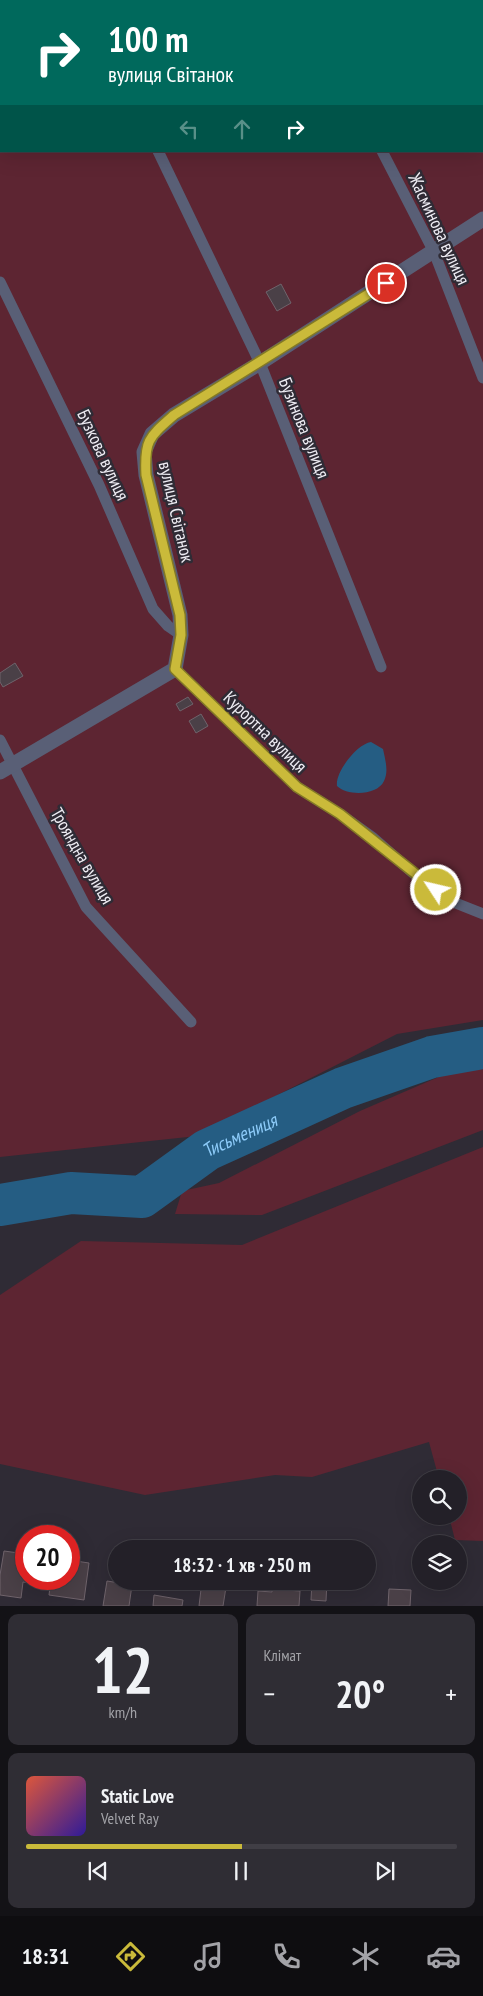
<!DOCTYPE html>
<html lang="uk">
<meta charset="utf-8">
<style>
:root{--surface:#232028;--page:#2f2d34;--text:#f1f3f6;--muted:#a3a3a8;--line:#403e45;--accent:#caba3a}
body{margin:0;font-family:"PT Sans Narrow",sans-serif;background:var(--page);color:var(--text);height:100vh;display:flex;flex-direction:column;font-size:19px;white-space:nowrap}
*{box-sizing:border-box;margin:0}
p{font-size:16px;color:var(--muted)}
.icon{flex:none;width:28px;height:28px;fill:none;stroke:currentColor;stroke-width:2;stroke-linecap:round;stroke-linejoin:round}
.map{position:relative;height:1606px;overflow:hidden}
.drawer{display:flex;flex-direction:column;gap:8px;padding:8px;background:#131216;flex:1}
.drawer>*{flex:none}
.guide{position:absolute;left:0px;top:0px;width:484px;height:152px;box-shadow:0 5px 20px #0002,0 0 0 1px var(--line);background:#00695c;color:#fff;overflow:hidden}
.controls{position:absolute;left:412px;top:1470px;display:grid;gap:10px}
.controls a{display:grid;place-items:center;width:55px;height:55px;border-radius:50%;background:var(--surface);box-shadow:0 5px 20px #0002,0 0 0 1px var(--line);font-size:25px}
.speed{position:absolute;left:15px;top:1525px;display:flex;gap:10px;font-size:25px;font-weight:700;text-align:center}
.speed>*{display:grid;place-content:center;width:65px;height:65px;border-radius:50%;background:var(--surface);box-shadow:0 5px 20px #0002,0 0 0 1px var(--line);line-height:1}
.speed .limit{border:8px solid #d22;background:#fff;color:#111}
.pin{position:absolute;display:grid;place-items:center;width:42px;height:42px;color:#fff;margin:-21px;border:2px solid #fff;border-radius:50%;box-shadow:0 1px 5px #0007}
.me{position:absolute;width:55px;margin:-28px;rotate:305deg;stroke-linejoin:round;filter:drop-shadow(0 0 4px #0008)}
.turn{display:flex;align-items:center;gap:18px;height:105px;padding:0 25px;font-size:22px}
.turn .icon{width:65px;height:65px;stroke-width:2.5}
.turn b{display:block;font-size:35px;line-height:42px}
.lanes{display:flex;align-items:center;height:48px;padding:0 25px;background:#0003;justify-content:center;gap:25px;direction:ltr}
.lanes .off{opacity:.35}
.big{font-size:38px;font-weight:600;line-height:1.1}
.drawer .widget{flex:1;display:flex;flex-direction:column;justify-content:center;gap:8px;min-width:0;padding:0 18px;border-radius:10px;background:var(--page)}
.drawer .dial{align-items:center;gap:0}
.dial b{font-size:65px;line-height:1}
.song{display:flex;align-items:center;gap:15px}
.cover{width:60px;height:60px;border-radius:8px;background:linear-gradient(135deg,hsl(10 70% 55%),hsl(250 70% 35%))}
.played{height:5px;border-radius:2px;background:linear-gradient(90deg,var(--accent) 50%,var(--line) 50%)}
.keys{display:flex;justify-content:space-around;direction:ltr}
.heat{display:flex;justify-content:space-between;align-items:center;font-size:28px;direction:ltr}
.drawer .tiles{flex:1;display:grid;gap:8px;grid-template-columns:1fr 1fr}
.widget:last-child{grid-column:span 2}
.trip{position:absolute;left:108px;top:1540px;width:268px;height:50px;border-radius:25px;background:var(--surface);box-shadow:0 5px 20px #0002,0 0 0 1px var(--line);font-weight:600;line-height:50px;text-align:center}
.menu{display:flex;height:80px;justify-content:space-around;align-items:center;background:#0e0d10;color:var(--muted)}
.menu .icon{width:35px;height:35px}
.menu .current{color:var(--accent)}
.menu b{font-size:22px;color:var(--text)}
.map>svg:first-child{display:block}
</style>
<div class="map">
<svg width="483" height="1606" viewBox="0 0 483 1606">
<rect width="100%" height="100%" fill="#2f2b35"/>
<g fill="#5d2532" fill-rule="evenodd">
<path d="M0,0H483V1020L397,1034L197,1136L0,1157ZM1,1H482V151H1Z"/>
<polygon points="483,1064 483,1130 262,1215 175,1214 182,1191 219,1183 360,1111 464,1066"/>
<polygon points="483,1147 483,1541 455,1540 449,1516 459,1516 459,1479 439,1479 429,1442 312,1477 275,1475 145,1495 0,1464 0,1295 81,1241 242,1245"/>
</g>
<path fill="#255d83" d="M371,742L383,749C385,759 389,771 384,781C377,796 347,796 337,786C335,772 357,744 371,742Z"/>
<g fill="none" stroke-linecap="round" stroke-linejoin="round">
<path stroke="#255d83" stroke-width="42" id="s1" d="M0,1205L71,1193L142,1197L207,1150L343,1088L432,1057L483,1048"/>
</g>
<g fill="#4a4047" stroke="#6f636b">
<polygon points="281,284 291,303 277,311 266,292"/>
<polygon points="15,663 23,676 3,687 0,682 0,673"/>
<polygon points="188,697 193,704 180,711 176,704"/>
<polygon points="201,714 208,726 196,733 189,721"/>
<polygon points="4,1551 26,1554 26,1579 32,1579 31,1583 23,1582 21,1598 0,1595 0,1575"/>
<polygon points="69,1560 89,1563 84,1600 49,1595 51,1579 69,1579"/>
<polygon points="107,1581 132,1585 129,1606 103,1606"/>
<polygon points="202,1581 227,1581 223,1606 199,1606"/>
<polygon points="312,1581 327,1581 326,1601 311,1600"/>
<polygon points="272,1589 300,1591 299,1606 257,1606 258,1591 272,1592"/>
<polygon points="389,1589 411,1590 410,1606 388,1606"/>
<polygon points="154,1595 183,1600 182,1606 153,1606"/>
</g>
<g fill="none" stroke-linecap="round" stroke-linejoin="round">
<g stroke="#595f76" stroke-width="11">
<polyline points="86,0 86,1"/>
<polyline points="306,0 307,1"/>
<polyline points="158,151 260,363 381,667"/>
<polyline points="382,151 434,252 483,378"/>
<polyline points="0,282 99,485 153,609 168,626 181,635"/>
<polyline points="175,669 297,787 340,814 372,837 420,879 453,902 483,914"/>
<polyline points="0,740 86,907 191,1022"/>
</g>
<polyline stroke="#595f76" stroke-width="15" points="0,772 175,669 181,635 180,615 146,475 144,452 152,434 174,415 260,363 483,219"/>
</g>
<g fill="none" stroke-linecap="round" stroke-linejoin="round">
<defs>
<path id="route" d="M386,283L174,415C149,437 144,440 146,475L180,615L181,635L175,669L297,787L340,814L436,890"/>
</defs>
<use href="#route" stroke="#837926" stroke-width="12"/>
<use href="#route" stroke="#caba3a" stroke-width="9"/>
</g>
<g text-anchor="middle" stroke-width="5" stroke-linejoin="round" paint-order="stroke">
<g font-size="18" fill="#efedf4" stroke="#2f2b35">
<text transform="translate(439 229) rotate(65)" y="6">Жасминова вулиця</text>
<text transform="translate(304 428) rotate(68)" y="6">Бузинова вулиця</text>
<text transform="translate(103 455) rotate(65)" y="6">Бузкова вулиця</text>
<text transform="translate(176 512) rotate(77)" y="6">вулиця Світанок</text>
<text transform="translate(265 732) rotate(44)" y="6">Курортна вулиця</text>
<text transform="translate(82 856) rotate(60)" y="6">Трояндна вулиця</text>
</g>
<g font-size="19" font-style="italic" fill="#8dcbf9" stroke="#2f2b35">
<text dy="7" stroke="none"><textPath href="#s1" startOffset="259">Тисьмениця</textPath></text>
</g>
</g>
</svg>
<div class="controls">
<a><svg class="icon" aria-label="search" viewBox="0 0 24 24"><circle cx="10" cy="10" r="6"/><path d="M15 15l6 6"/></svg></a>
<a><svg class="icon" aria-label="layers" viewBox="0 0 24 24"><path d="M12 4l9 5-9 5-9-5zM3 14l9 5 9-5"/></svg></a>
</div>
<div class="speed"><div class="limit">20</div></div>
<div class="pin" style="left:386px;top:283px;background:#d93025"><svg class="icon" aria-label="arrive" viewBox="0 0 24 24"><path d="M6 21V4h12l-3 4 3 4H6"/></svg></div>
<svg class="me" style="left:436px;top:890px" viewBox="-20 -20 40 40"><circle r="17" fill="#caba3a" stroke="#fff" stroke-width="3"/><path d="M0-11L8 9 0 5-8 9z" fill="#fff"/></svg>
<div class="trip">18:32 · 1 хв · 250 m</div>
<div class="guide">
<div class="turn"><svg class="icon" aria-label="right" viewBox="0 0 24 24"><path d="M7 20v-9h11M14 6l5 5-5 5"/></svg><div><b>100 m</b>вулиця Світанок</div></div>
<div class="lanes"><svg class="icon off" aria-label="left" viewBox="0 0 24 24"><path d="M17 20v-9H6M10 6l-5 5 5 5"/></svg><svg class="icon off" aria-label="ahead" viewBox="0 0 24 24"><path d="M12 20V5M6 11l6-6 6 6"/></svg><svg class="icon" aria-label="right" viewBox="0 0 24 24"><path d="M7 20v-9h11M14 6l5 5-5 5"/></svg></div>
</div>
</div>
<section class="drawer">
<div class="tiles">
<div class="widget dial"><b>12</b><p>km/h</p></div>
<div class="widget"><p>Клімат</p>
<div class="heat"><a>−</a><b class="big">20°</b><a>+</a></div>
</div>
<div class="widget">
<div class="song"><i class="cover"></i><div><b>Static Love</b><p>Velvet Ray</p></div></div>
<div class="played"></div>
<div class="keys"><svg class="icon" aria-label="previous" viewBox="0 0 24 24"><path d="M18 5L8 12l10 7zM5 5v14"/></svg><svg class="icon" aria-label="pause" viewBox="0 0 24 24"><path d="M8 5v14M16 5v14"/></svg><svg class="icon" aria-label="next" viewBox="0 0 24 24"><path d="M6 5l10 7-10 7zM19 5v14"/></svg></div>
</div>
</div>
</section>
<nav class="menu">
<b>18:31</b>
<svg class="icon current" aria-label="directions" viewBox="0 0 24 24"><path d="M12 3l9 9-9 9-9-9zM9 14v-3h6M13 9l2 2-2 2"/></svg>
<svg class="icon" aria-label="music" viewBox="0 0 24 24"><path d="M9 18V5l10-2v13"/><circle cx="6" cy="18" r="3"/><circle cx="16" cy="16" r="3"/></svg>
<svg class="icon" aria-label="phone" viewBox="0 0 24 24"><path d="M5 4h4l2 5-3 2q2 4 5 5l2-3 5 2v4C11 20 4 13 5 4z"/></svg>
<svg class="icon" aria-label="climate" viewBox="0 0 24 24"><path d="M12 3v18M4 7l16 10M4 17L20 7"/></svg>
<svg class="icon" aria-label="car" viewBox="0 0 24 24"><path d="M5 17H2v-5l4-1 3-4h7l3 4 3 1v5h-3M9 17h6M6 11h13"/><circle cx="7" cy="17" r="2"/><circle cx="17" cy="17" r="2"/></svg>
</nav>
